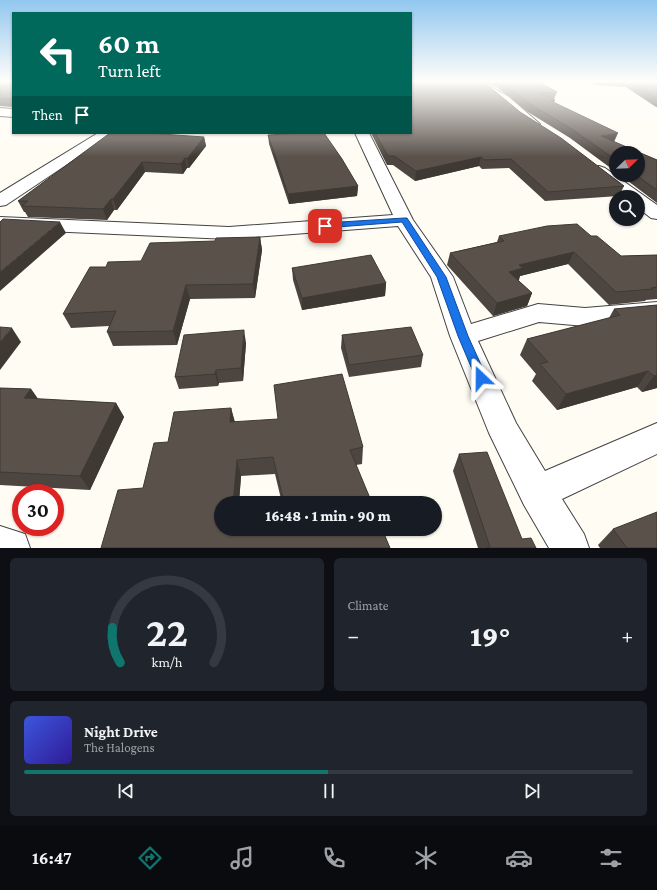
<!DOCTYPE html>
<meta charset="utf-8">
<style>
:root{--surface:#171b24;--page:#20242c;--text:#f1f3f6;--muted:#9ea1a6;--line:#363941;--accent:#0f766e}
body{margin:0;font-family:"Crimson Pro",serif;background:var(--page);color:var(--text);height:100vh;display:flex;flex-direction:column;font-size:15px;white-space:nowrap}
*{box-sizing:border-box;margin:0}
p{font-size:13px;color:var(--muted)}
.icon{flex:none;width:22px;height:22px;fill:none;stroke:currentColor;stroke-width:2;stroke-linecap:round;stroke-linejoin:round}
.map{position:relative;height:548px;overflow:hidden}
.drawer{display:flex;flex-direction:column;gap:10px;padding:10px;background:#0d0f14;flex:1}
.drawer>*{flex:none}
.banner{position:absolute;left:12px;top:12px;width:400px;height:122px;border-radius:0px;box-shadow:0 1px 3px #0004;background:#00695c;color:#fff;overflow:hidden}
.needle{width:26px;rotate:67deg}
.tools{position:absolute;left:609px;top:146px;display:grid;gap:8px}
.tools a{display:grid;place-items:center;width:36px;height:36px;border-radius:50%;background:var(--surface);box-shadow:0 1px 3px #0004;font-size:20px}
.speed{position:absolute;left:12px;top:484px;display:flex;gap:8px;font-size:20px;font-weight:700;text-align:center}
.speed>*{display:grid;place-content:center;width:52px;height:52px;border-radius:50%;background:var(--surface);box-shadow:0 1px 3px #0004;line-height:1}
.speed .limit{border:6px solid #d22;background:#fff;color:#111}
.pin{position:absolute;display:grid;place-items:center;width:34px;height:34px;color:#fff;margin:-17px;border-radius:8px;box-shadow:0 2px 6px #0006}
.me{position:absolute;width:44px;margin:-22px;rotate:337deg;stroke-linejoin:round;filter:drop-shadow(0 0 3px #0008)}
.turn{display:flex;align-items:center;gap:14px;height:84px;padding:0 20px;font-size:18px}
.turn .icon{width:52px;height:52px;stroke-width:2.5}
.turn b{display:block;font-size:28px;line-height:34px}
.then{display:flex;align-items:center;height:38px;padding:0 20px;background:#0003;gap:8px;font-size:15px}
.big{font-size:30px;font-weight:800;line-height:1.1}
.drawer .tile{flex:1;display:flex;flex-direction:column;justify-content:center;gap:6px;min-width:0;padding:0 14px;border-radius:6px;background:var(--page)}
.drawer .dial{align-items:center;gap:0}
.dial svg{height:104px;overflow:visible;fill:none;stroke:var(--line);stroke-width:7;stroke-linecap:round;text-anchor:middle}
.dial text{fill:var(--text);stroke:none}
.song{display:flex;align-items:center;gap:12px}
.cover{width:48px;height:48px;border-radius:6px;background:linear-gradient(135deg,hsl(230 70% 55%),hsl(250 70% 35%))}
.played{height:4px;border-radius:2px;background:linear-gradient(90deg,var(--accent) 50%,var(--line) 50%)}
.keys{display:flex;justify-content:space-around;direction:ltr}
.heat{display:flex;justify-content:space-between;align-items:center;font-size:22px;direction:ltr}
.drawer .tiles{flex:1;display:grid;gap:10px;grid-template-columns:1fr 1fr}
.tile:last-child{grid-column:span 2}
.trip{position:absolute;left:214px;top:496px;width:228px;height:40px;border-radius:20px;background:var(--surface);box-shadow:0 1px 3px #0004;font-weight:800;line-height:40px;text-align:center}
.tab-bar{display:flex;height:64px;justify-content:space-around;align-items:center;background:#090b0e;color:var(--muted)}
.tab-bar .icon{width:28px;height:28px}
.tab-bar .active{color:var(--accent)}
.tab-bar b{font-size:18px;color:var(--text)}
.map>svg:first-child{display:block}
</style>
<div class="map">
<svg width="657" height="548" viewBox="0 0 657 548">
<rect width="100%" height="100%" fill="#fffcf4"/>
<g fill="none" stroke-linecap="round" stroke-linejoin="round">
<defs>
<g id="street">
<polygon points="469,81 481,81 509,97 540,124 534,128 529,127 501,101"/>
<polygon points="0,108 13,109 13,117 0,116"/>
<polygon points="98,133 114,133 6,205 0,206 0,193"/>
<polygon points="355,133 369,133 413,220 453,277 471,324 538,304 585,308 657,302 657,318 585,326 539,322 478,341 516,423 545,471 657,423 657,454 562,499 584,534 589,548 549,548 524,505 489,433 450,336 431,277 398,226 229,239 0,229 0,217 229,227 393,215"/>
<polygon points="599,166 605,168 657,205 657,219 651,218 638,208 638,197 623,197 593,174 591,171 593,168"/>
<polygon points="0,526 25,534 30,548 0,548"/>
</g>
</defs>
<use href="#street" stroke="#434343" stroke-width="2"/>
<use href="#street" fill="#fff" fill-rule="evenodd"/>
</g>
<g fill="#4d4640" fill-rule="evenodd">
<polygon points="0,81 13,81 13,107 0,106"/>
<polygon points="483,81 537,81 557,92 554,99 552,99 555,100 554,102 614,142 613,142 657,160 657,203 620,175 638,175 616,153 616,172 570,138 528,112 498,88"/>
<polygon points="590,81 657,81 657,107 656,107 626,87 594,85"/>
<polygon points="520,112 624,186 619,196 545,201 509,168 482,169 479,166 415,181 393,165 387,165 371,133 411,133"/>
<polygon points="299,133 324,133 358,186 357,196 289,204 269,144 268,135 300,134"/>
<polygon points="348,133 354,133 354,134 350,134"/>
<polygon points="204,137 206,146 189,168 187,168 183,174 145,172 117,210 114,210 107,220 28,217 25,212 24,212 18,201"/>
<polygon points="499,236 591,236 621,256 657,255 657,299 646,300 645,301 609,305 568,264 520,276 518,280 532,293 527,306 493,316 447,265 450,253 497,242"/>
<polygon points="260,237 262,250 255,298 190,299 177,345 113,346 107,332 109,326 71,328 63,314 141,261 215,241"/>
<polygon points="292,268 386,283 385,296 302,310 293,280"/>
<polygon points="657,305 657,388 642,392 637,387 557,410 532,381 536,374 520,355 527,339 609,318 614,309"/>
<polygon points="342,335 423,355 421,367 349,377 341,348"/>
<polygon points="246,343 243,381 219,383 218,386 179,389 175,377"/>
<polygon points="0,388 31,389 38,399 116,403 124,417 90,490 0,485"/>
<path d="M231,408L235,422L363,447L362,464L356,465L390,548L143,488L168,442ZM275,474L281,499L239,502L241,476Z"/>
<polygon points="459,454 522,539 536,548 478,548 453,471"/>
<polygon points="613,529 657,548 600,548 598,545"/>
</g>
<g fill="#3f3934">
<polygon points="618,133 614,142 597,145 601,136"/>
<polygon points="204,137 206,146 189,168 187,159"/>
<polygon points="481,157 479,166 415,181 416,171"/>
<polygon points="185,158 187,168 183,174 181,164"/>
<polygon points="142,162 145,172 117,210 113,199"/>
<polygon points="358,186 357,196 289,204 288,194"/>
<polygon points="111,199 114,210 107,220 103,209"/>
<polygon points="60,222 66,233 0,291 0,272"/>
<polygon points="260,237 262,250 255,298 253,284"/>
<polygon points="574,252 568,264 520,276 519,280 505,284 509,272 519,265"/>
<polygon points="386,283 385,296 302,310 302,298"/>
<polygon points="186,285 190,299 177,345 173,331"/>
<polygon points="532,293 527,306 493,316 497,303"/>
<polygon points="12,328 21,342 0,370 0,342"/>
<polygon points="244,330 246,343 243,381 241,368"/>
<polygon points="216,370 219,383 218,386 215,374"/>
<polygon points="648,371 637,387 557,410 566,394"/>
<polygon points="657,375 657,388 642,392 654,376"/>
<polygon points="31,389 41,403 24,398"/>
<polygon points="116,403 124,417 90,490 80,476"/>
<polygon points="231,408 235,424 230,422"/>
<polygon points="237,460 241,476 239,503 233,503"/>
</g>
<g fill="#5a514b" stroke="#3f3934">
<polygon points="0,81 13,81 13,99 0,98"/>
<polygon points="411,81 479,81 490,87 520,112 561,138 624,186 548,192 511,159 484,160 481,157 416,171 394,156 388,156 375,133 411,133"/>
<polygon points="500,81 499,81 537,81 557,92 539,93 555,100 551,101 618,133 601,136 657,160 657,190 636,175 638,175 638,153 616,153 616,160 573,130 530,104"/>
<polygon points="629,81 657,81 657,98"/>
<polygon points="110,133 147,133 204,137 187,159 185,158 181,164 142,162 113,199 111,199 103,209 22,206 28,201 18,201"/>
<polygon points="303,133 324,133 342,159 358,186 288,194 268,135"/>
<polygon points="3,219 60,222 0,272 0,222"/>
<polygon points="577,224 591,236 597,236 621,256 657,255 657,287 651,288 653,289 616,292 574,252 519,265 523,268 509,272 532,293 497,303 450,253 504,241 499,236 547,226"/>
<polygon points="260,237 253,284 186,285 173,331 107,332 116,311 63,314 90,267 106,267 108,262 141,261 150,243 215,241 216,238"/>
<polygon points="371,255 386,283 302,298 292,268"/>
<polygon points="657,305 657,375 654,376 648,371 566,394 540,364 548,362 527,339 620,315 614,309"/>
<polygon points="0,327 12,328 0,342"/>
<polygon points="411,327 423,355 349,365 342,335"/>
<polygon points="244,330 241,368 216,370 215,374 175,377 184,335"/>
<polygon points="342,374 363,447 350,450 372,503 233,503 283,498 273,457 237,460 233,503 221,503 221,529 382,529 390,548 101,548 118,490 143,488 154,443 168,442 174,412 231,408 230,422 278,419 274,385"/>
<polygon points="0,388 31,389 24,398 116,403 80,476 0,472"/>
<polygon points="487,452 522,539 531,538 536,548 486,548 490,547 459,454"/>
<polygon points="657,512 657,548 627,548 613,529"/>
</g>
<linearGradient id="sky" x2="0" y2="1"><stop stop-color="#92c7f0"/><stop offset="0.52" stop-color="#fffefa"/><stop offset="1" stop-color="#fffefa" stop-opacity="0"/></linearGradient>
<rect width="657" height="157" fill="url(#sky)"/>
<polygon fill="#1a73e8" stroke="#114b97" points="404,218 407,218 446,277 468,336 487,378 485,381 477,381 458,336 437,277 402,222 325,228 321,226 325,223"/>
</svg>
<div class="tools">
<a><svg class="needle" viewBox="-14 -14 28 28"><path d="M0-13l5 13h-10z" fill="#e53935"/><path d="M0 13l5-13h-10z" fill="#9ea1a6"/></svg></a>
<a><svg class="icon" aria-label="search" viewBox="0 0 24 24"><circle cx="10" cy="10" r="6"/><path d="M15 15l6 6"/></svg></a>
</div>
<div class="speed"><div class="limit">30</div></div>
<div class="pin" style="left:325px;top:226px;background:#d93025"><svg class="icon" aria-label="arrive" viewBox="0 0 24 24"><path d="M6 21V4h12l-3 4 3 4H6"/></svg></div>
<svg class="me" style="left:481px;top:378px" viewBox="-20 -20 40 40"><path d="M0-17L14 15 0 8-14 15z" fill="#1a73e8" stroke="#fff" stroke-width="4"/></svg>
<div class="trip">16:48 · 1 min · 90 m</div>
<div class="banner">
<div class="turn"><svg class="icon" aria-label="left" viewBox="0 0 24 24"><path d="M17 20v-9H6M10 6l-5 5 5 5"/></svg><div><b>60 m</b>Turn left</div></div>
<div class="then">Then<svg class="icon" aria-label="arrive" viewBox="0 0 24 24"><path d="M6 21V4h12l-3 4 3 4H6"/></svg></div>
</div>
</div>
<section class="drawer">
<div class="tiles">
<div class="tile dial"><svg viewBox="0 0 100 80">
<path d="M14 69A42 42 0 1 1 86 69"/>
<path d="M14 69A42 42 0 0 1 8 42" stroke="#0f766e"/>
<text x="50" y="56" font-size="32" font-weight="700">22</text>
<text x="50" y="72" font-size="11">km/h</text>
</svg></div>
<div class="tile"><p>Climate</p>
<div class="heat"><a>−</a><b class="big">19°</b><a>+</a></div>
</div>
<div class="tile">
<div class="song"><i class="cover"></i><div><b>Night Drive</b><p>The Halogens</p></div></div>
<div class="played"></div>
<div class="keys"><svg class="icon" aria-label="previous" viewBox="0 0 24 24"><path d="M18 5L8 12l10 7zM5 5v14"/></svg><svg class="icon" aria-label="pause" viewBox="0 0 24 24"><path d="M8 5v14M16 5v14"/></svg><svg class="icon" aria-label="next" viewBox="0 0 24 24"><path d="M6 5l10 7-10 7zM19 5v14"/></svg></div>
</div>
</div>
</section>
<nav class="tab-bar">
<b>16:47</b>
<svg class="icon active" aria-label="directions" viewBox="0 0 24 24"><path d="M12 3l9 9-9 9-9-9zM9 14v-3h6M13 9l2 2-2 2"/></svg>
<svg class="icon" aria-label="music" viewBox="0 0 24 24"><path d="M9 18V5l10-2v13"/><circle cx="6" cy="18" r="3"/><circle cx="16" cy="16" r="3"/></svg>
<svg class="icon" aria-label="phone" viewBox="0 0 24 24"><path d="M5 4h4l2 5-3 2q2 4 5 5l2-3 5 2v4C11 20 4 13 5 4z"/></svg>
<svg class="icon" aria-label="climate" viewBox="0 0 24 24"><path d="M12 3v18M4 7l16 10M4 17L20 7"/></svg>
<svg class="icon" aria-label="car" viewBox="0 0 24 24"><path d="M5 17H2v-5l4-1 3-4h7l3 4 3 1v5h-3M9 17h6M6 11h13"/><circle cx="7" cy="17" r="2"/><circle cx="17" cy="17" r="2"/></svg>
<svg class="icon" aria-label="filters" viewBox="0 0 24 24"><path d="M4 7h16M4 17h16"/><circle cx="9" cy="7" r="2"/><circle cx="15" cy="17" r="2"/></svg>
</nav>
